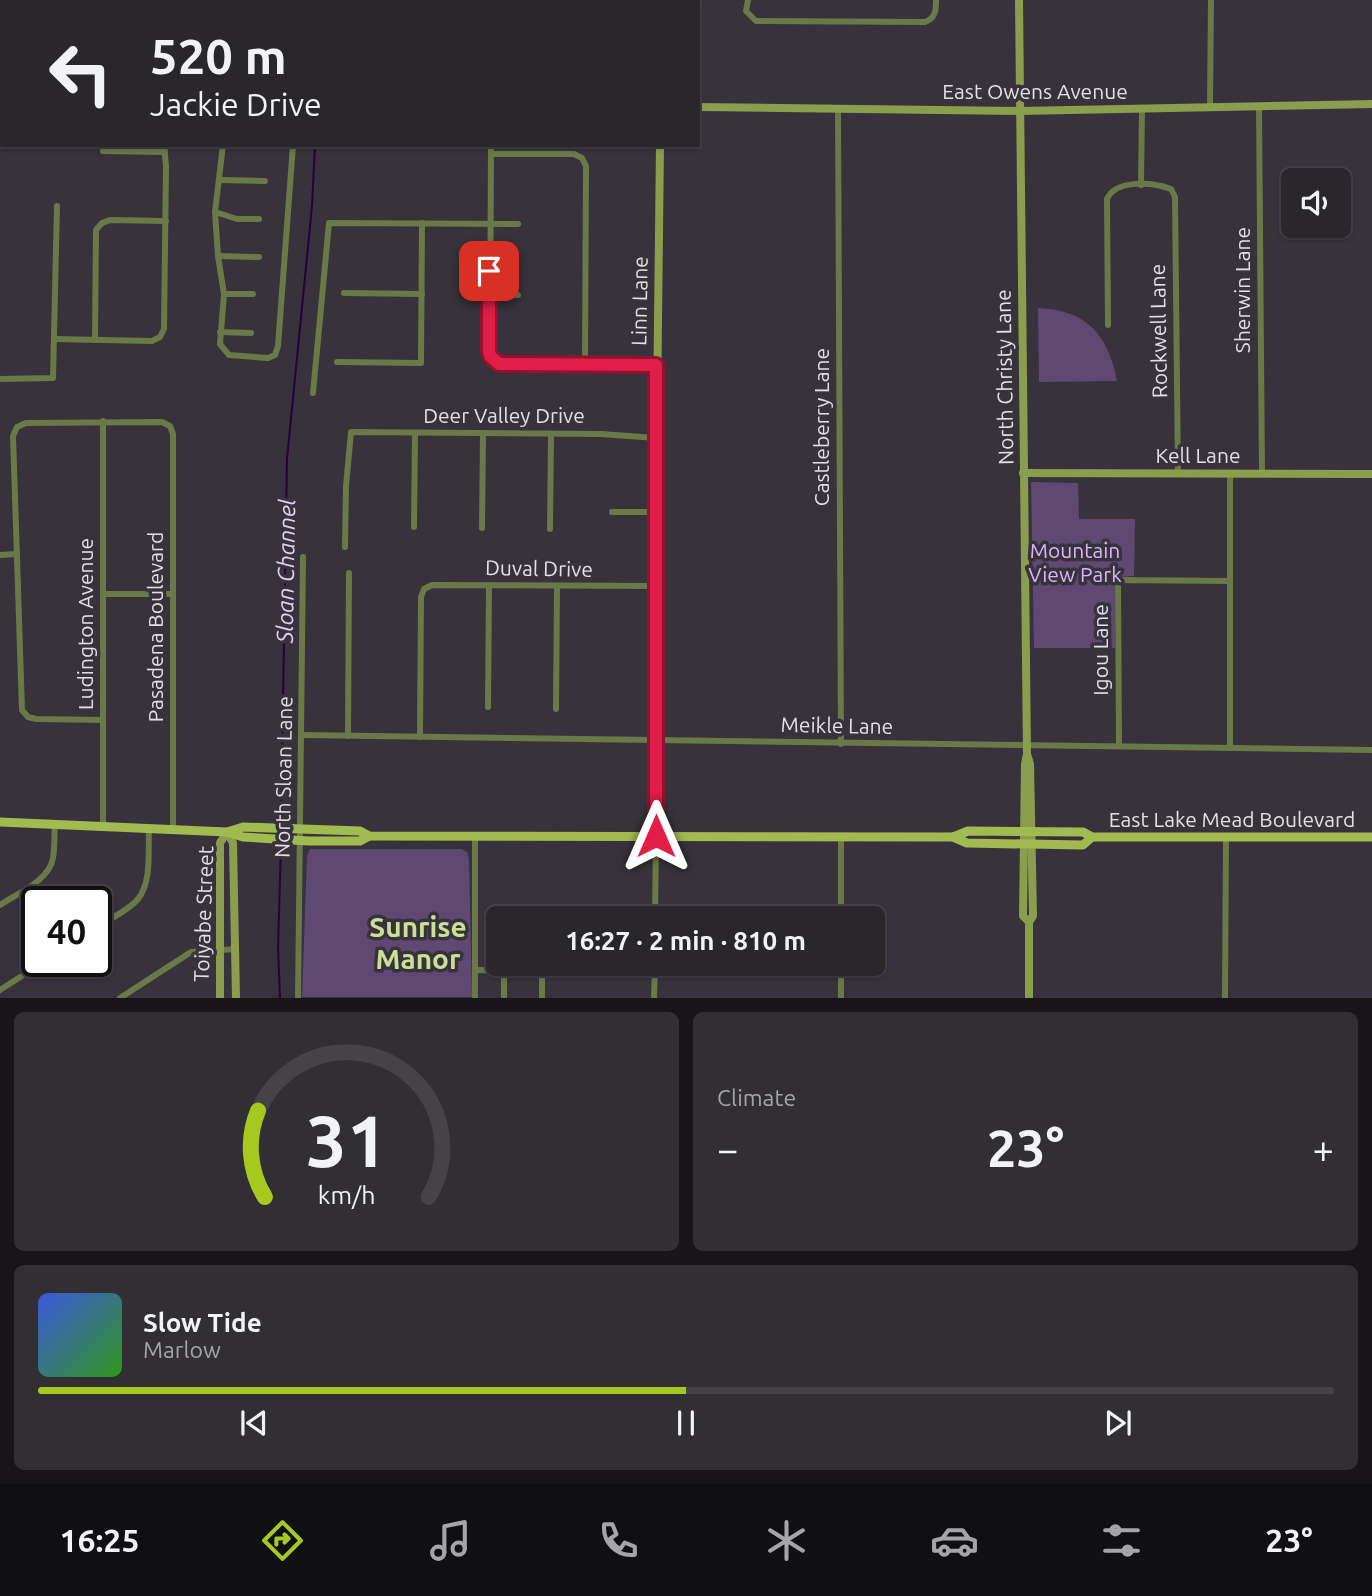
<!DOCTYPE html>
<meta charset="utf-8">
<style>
:root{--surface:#29262c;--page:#312e34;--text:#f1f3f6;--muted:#a5a5a9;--line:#454348;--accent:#a7c81f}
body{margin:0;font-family:Ubuntu,sans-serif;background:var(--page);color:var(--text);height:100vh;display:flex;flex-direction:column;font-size:26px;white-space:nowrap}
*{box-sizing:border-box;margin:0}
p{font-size:23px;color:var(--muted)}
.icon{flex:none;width:38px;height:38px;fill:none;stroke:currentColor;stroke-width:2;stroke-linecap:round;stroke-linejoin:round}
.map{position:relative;height:998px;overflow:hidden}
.drawer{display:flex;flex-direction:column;gap:14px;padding:14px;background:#171518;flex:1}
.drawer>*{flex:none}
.banner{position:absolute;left:0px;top:0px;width:700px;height:147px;box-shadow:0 2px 5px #0004,0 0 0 2px var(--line);background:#29262c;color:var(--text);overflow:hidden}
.tools{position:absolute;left:1281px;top:168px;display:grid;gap:14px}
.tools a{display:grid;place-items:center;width:70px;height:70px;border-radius:10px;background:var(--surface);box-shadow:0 2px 5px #0004,0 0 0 2px var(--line);font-size:35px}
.speed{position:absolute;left:21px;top:886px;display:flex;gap:14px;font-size:35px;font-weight:700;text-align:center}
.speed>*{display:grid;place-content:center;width:91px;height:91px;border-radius:50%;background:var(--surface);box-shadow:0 2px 5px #0004,0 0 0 2px var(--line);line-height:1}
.speed .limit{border:4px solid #111;border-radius:10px;background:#fff;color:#111}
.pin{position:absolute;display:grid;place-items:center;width:60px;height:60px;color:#fff;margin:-30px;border-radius:14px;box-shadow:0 4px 10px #0006}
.me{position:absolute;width:77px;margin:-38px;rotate:0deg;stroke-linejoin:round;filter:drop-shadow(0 0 5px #0008)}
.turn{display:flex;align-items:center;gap:24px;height:147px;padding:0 35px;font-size:32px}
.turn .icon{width:91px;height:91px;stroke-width:2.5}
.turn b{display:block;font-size:49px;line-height:60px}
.big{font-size:52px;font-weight:700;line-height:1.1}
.drawer .tile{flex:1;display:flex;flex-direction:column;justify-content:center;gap:10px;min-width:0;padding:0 24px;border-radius:10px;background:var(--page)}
.drawer .dial{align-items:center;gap:0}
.dial svg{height:182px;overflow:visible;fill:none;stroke:var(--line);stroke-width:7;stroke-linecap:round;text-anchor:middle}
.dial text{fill:var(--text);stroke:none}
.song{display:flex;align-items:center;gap:21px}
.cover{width:84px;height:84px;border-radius:10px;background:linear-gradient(135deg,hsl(230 70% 55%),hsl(110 70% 35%))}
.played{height:7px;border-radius:4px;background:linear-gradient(90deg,var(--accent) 50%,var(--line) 50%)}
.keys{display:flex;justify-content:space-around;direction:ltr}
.heat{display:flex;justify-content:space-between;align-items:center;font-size:38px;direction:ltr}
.drawer .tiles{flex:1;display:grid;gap:14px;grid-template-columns:1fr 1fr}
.tile:last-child{grid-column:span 2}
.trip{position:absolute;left:486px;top:906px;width:399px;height:70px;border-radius:10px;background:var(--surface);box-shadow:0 2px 5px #0004,0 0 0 2px var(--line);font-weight:700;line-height:70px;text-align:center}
.dock{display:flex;height:112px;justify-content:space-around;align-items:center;background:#100f12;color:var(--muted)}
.dock .icon{width:49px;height:49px}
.dock .selected{color:var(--accent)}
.dock b{font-size:32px;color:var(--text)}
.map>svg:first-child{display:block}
</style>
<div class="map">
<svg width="1372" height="998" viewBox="0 0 1372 998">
<rect width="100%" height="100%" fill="#37323b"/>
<g fill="#5f4972">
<path d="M1038,308C1087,310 1108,335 1117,381L1039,382Z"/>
<polygon points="1031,482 1078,483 1079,519 1135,519 1134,576 1115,577 1115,648 1034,648"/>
<polygon points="310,849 461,849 467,852 469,860 472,997 302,997 307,856"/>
</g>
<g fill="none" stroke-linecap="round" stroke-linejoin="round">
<g stroke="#25033a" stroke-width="2">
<polyline points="318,2 318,0"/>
<polyline points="281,825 287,459 312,206 315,145"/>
<polyline points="280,998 278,948 281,845"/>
</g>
<g stroke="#6b7848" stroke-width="6">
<polyline points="602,0 603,2"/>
<path d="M748,0L746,11L756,21L925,22C936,18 936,10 936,0"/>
<polyline points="162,2 162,0"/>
<polyline points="366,2 366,0"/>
<polyline points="526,2 526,0"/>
<polyline points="0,16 2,16"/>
<polyline points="1259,106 1262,474"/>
<polyline points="1210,107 1211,0"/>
<polyline points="838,109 841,744"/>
<polyline points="223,145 215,212 218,256 224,294 220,344 229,355 268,358 275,355 278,346 293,145"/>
<polyline points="491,145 490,357 499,364 656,365"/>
<polyline points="103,151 165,152"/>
<polyline points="491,154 574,154 582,158 586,166 585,365"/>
<polyline points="219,180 265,181"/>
<polyline points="1141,185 1142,108"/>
<polyline points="215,212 237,219 259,219"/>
<polyline points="218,256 259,257"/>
<polyline points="344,293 422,294"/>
<polyline points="224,294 253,294"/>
<polyline points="489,295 518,295"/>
<path d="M1108,325L1107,199C1116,179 1153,182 1171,189L1175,197L1178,474"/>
<polyline points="220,332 251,333"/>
<polyline points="54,339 152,341 160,337 164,329 166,166 164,145"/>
<polyline points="95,340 96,230 102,223 110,220 166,221"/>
<polyline points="337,362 421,363 422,223"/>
<polyline points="0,379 53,378 57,206"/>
<polyline points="313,393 329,223 518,224"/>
<polyline points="103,421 103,826"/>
<polyline points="1230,474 1230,748"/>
<polyline points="612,512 655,512"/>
<polyline points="414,527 415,433"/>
<polyline points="482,528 483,434"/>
<polyline points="550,529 551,434"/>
<polyline points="345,547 346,486 351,432 601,434 656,438"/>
<polyline points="0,555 17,554"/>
<polyline points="103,594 173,594"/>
<polyline points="488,707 489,586"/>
<polyline points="556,709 557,587"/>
<polyline points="103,720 36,719 28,717 22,710 13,436 17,427 26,423 162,422 170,426 173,434 173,829"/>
<polyline points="303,735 1372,750"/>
<polyline points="348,736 349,573"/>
<polyline points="420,737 421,597 424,589 432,585 655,586"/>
<polyline points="1119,746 1118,580 1230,581"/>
<path d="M0,905C18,893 49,881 53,858C55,847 54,835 55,824"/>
<polyline points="655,919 656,836"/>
<polyline points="841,919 841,836"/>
<path d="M96,928C109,919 128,911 138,899C152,882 148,850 149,828"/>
<polyline points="841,964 841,998"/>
<polyline points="475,970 542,972"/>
<polyline points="0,990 45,961"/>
<polyline points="120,998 191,952 236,949"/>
<polyline points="298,998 303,557"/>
<polyline points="475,998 475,835"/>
<polyline points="504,998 504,971"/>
<polyline points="542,998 542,964"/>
<polyline points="654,998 655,964"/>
<polyline points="1225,998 1226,837"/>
</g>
<g stroke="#8a9e4e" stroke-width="8">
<polyline points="1019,0 1027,754 1025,764 1023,916 1029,922"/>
<polyline points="298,2 298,0"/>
<polyline points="672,2 673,0"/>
<polyline points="0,103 2,103"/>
<polyline points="698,107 1020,111 1372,104"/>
<polyline points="1023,473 1372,474"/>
<polyline points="1027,754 1030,764 1033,916 1029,922 1029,998"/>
<polyline points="656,836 655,586 660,145"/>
<polyline points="220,998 220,843 227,832 233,843 236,998"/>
</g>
<g stroke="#a1bb51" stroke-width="9">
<polyline points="0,822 227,832 243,837 309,841 360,841 369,836"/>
<polyline points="227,832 243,827 360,831 369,836 953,837 968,831 1083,832 1092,837 1372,837"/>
<polyline points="953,837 967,843 1083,845 1092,837"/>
</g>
</g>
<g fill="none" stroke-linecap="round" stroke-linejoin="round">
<defs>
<polyline id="route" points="489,271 489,351 490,356 499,364 656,365 656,836"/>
</defs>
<use href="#route" stroke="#92132f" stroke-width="18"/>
<use href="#route" stroke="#e11d48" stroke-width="12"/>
</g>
<g text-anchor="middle" stroke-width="7" stroke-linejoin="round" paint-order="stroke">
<g font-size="21" fill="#e2dfe5" stroke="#37323b">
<text x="1035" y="99">East Owens Avenue</text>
<text transform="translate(1243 290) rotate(-90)" y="7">Sherwin Lane</text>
<text transform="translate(640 301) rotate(-89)" y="7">Linn Lane</text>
<text transform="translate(1159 331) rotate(-91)" y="7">Rockwell Lane</text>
<text transform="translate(1005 377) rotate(-91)" y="7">North Christy Lane</text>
<text x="504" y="423">Deer Valley Drive</text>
<text transform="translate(822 427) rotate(-90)" y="7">Castleberry Lane</text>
<text x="1198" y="463">Kell Lane</text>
<text transform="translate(539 569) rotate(1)" y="7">Duval Drive</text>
<text transform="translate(86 624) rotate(-90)" y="7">Ludington Avenue</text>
<text transform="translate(156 627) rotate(-90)" y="7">Pasadena Boulevard</text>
<text transform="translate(1101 650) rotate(-90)" y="7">Igou Lane</text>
<text transform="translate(837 726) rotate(1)" y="7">Meikle Lane</text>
<text transform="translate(284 777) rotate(-89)" y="7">North Sloan Lane</text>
<text x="1232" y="827">East Lake Mead Boulevard</text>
<text transform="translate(204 914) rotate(-88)" y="7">Toiyabe Street</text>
</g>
<g font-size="21" fill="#dab6fc" stroke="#37323b">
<text x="1075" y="558">Mountain<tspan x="1075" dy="24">View Park</tspan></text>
</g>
<g font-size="23" font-style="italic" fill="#e1d0f3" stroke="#37323b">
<text transform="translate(286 571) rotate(-89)" y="8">Sloan Channel</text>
</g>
<g font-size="28" font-weight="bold" fill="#cbe095" stroke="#37323b">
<text x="418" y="937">Sunrise<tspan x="418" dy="32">Manor</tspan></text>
</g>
</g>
</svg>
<div class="tools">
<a><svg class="icon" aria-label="sound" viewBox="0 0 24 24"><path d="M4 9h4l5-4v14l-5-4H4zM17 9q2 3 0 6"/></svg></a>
</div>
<div class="speed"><div class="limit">40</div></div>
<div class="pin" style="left:489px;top:271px;background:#d93025"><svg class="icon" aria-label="arrive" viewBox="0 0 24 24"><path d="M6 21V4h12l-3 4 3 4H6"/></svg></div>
<svg class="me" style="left:656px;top:836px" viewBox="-20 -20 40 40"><path d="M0-17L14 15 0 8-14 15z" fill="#e11d48" stroke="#fff" stroke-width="4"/></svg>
<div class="trip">16:27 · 2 min · 810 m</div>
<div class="banner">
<div class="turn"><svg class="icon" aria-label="left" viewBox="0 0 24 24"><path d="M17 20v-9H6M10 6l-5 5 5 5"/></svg><div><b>520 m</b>Jackie Drive</div></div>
</div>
</div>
<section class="drawer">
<div class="tiles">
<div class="tile dial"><svg viewBox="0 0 100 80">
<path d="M14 69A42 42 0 1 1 86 69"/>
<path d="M14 69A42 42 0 0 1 11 31" stroke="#a7c81f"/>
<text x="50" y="56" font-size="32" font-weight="700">31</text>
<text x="50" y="72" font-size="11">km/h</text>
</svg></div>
<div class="tile"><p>Climate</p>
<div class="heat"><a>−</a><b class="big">23°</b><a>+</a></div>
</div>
<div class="tile">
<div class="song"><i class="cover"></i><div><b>Slow Tide</b><p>Marlow</p></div></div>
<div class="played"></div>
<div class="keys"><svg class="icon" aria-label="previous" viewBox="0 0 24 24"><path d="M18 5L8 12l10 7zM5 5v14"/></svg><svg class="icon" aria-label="pause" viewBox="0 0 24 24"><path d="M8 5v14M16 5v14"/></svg><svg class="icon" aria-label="next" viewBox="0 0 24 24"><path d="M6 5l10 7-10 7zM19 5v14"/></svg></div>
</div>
</div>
</section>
<nav class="dock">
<b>16:25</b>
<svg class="icon selected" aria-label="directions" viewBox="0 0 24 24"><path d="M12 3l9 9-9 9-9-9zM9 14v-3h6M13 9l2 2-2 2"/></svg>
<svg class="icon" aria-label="music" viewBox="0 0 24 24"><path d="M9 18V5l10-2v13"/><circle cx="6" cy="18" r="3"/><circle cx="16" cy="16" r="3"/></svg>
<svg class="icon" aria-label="phone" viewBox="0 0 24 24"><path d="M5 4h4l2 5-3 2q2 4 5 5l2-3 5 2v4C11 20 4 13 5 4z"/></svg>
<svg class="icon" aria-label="climate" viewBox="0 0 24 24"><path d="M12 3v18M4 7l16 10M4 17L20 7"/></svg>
<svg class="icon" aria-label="car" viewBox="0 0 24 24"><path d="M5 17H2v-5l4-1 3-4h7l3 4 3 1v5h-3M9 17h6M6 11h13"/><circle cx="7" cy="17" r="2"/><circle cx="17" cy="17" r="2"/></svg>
<svg class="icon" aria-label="filters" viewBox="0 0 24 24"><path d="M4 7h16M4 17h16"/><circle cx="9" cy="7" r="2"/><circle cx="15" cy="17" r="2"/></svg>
<b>23°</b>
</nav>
